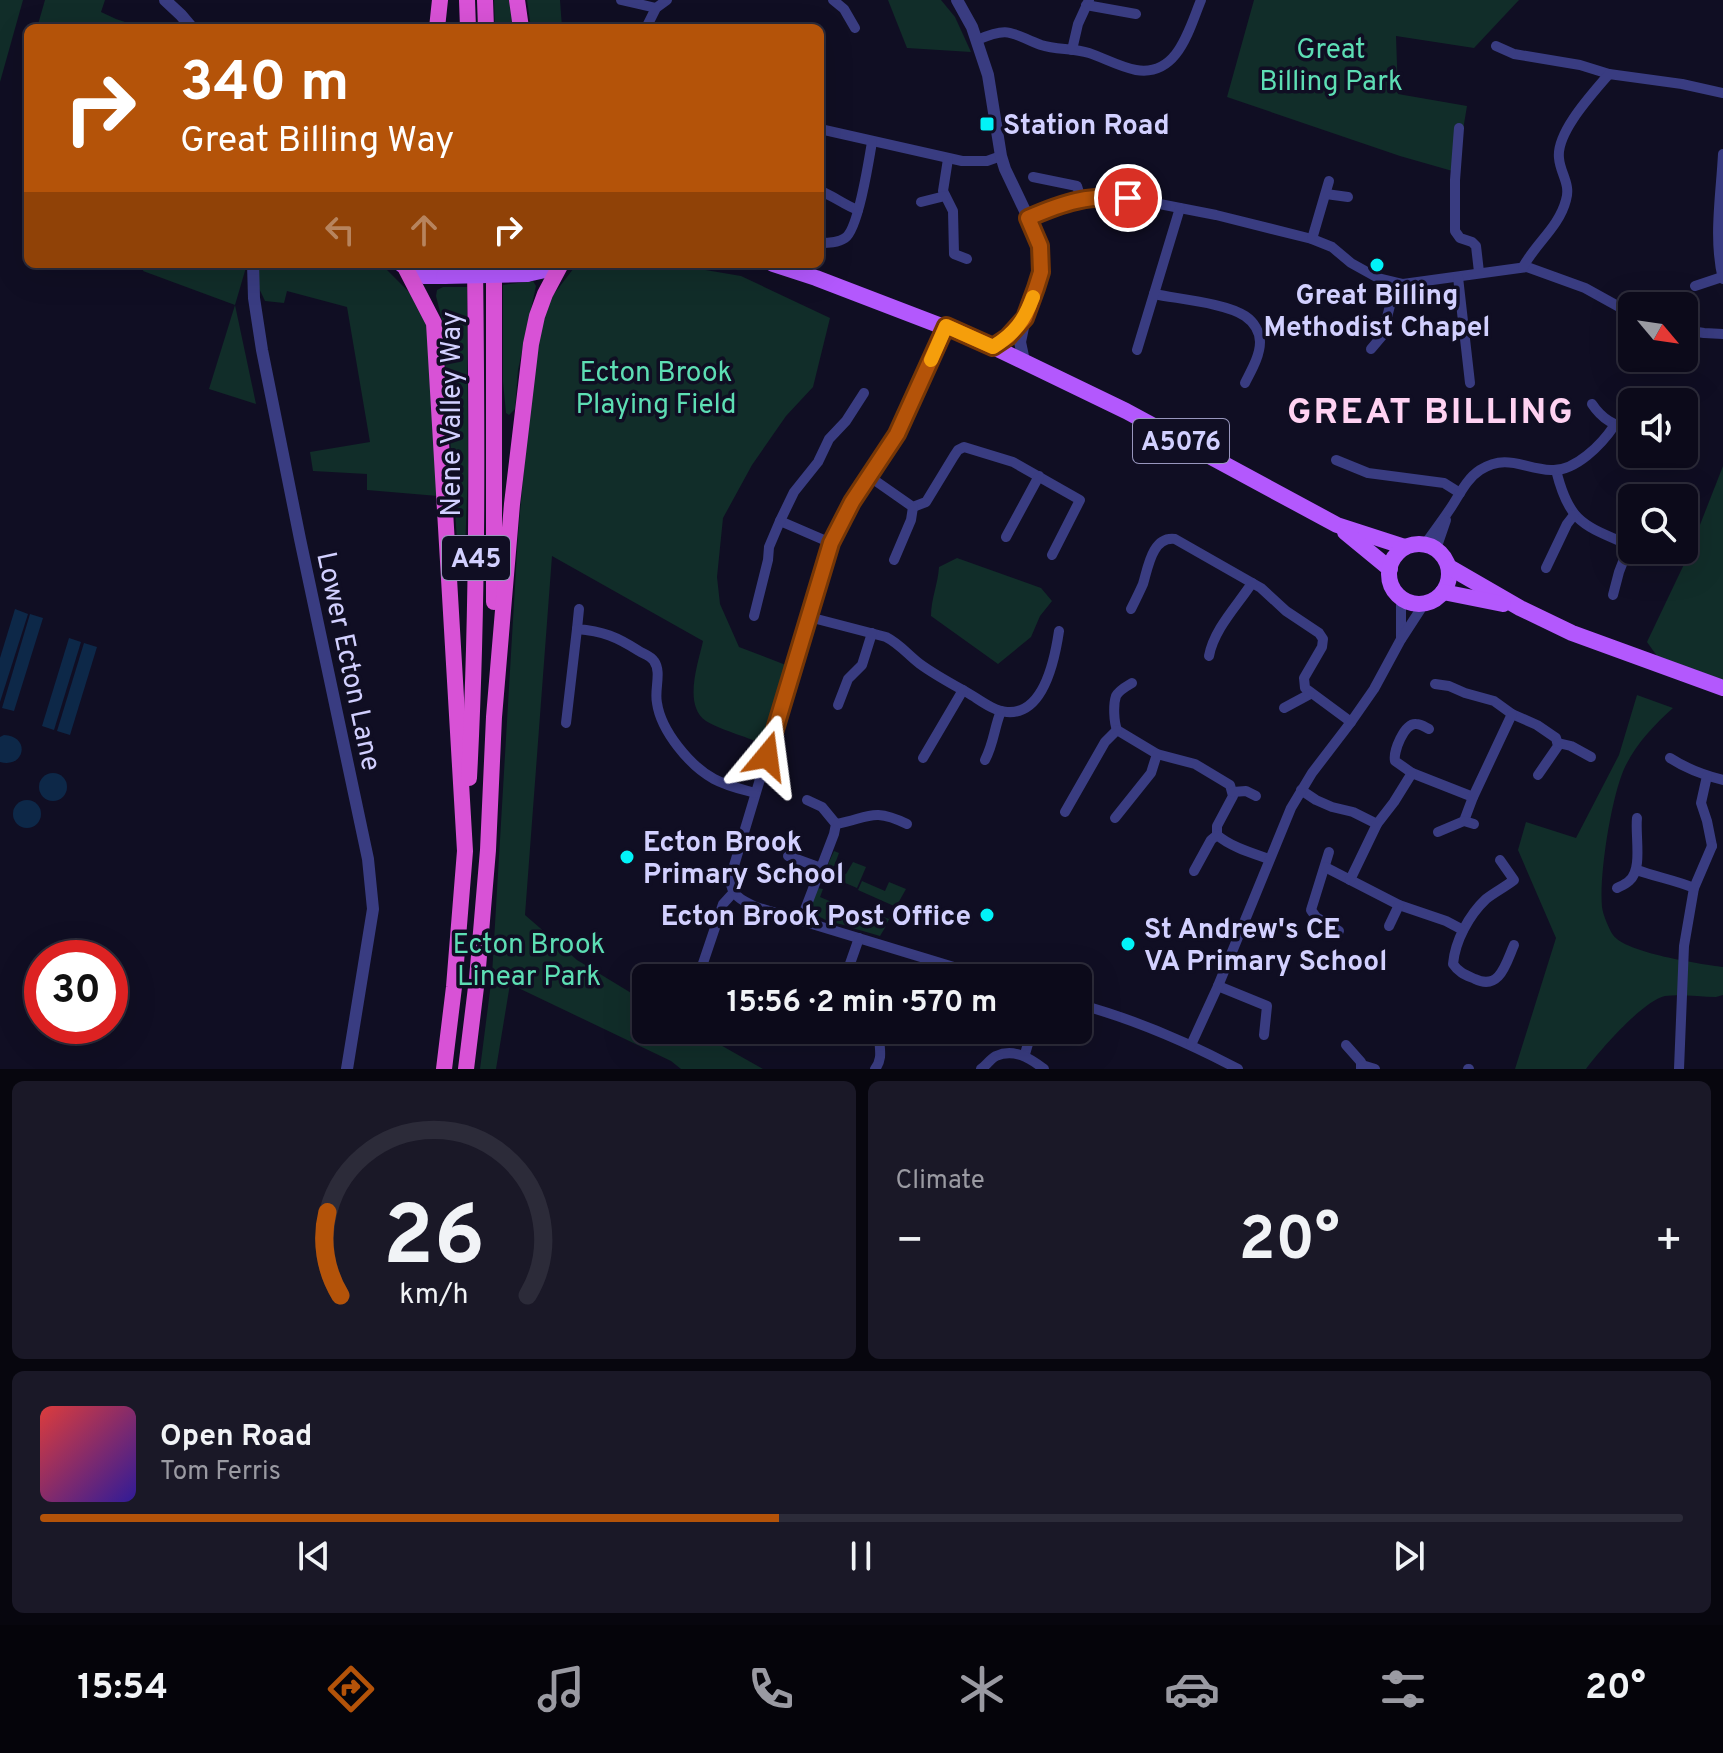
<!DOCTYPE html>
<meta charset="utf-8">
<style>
:root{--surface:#0c0a1a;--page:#1a1827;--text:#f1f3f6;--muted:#9a9aa2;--line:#2c2b39;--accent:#b45309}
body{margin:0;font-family:Overpass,sans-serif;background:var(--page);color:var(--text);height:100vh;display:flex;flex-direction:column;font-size:30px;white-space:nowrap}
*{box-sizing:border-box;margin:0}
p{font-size:26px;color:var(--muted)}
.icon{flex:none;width:44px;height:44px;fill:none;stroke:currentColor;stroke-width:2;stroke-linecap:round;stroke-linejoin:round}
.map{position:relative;height:1069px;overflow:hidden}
.panel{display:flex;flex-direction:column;gap:12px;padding:12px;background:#07060e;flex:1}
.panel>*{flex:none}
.top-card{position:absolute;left:24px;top:24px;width:800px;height:244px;border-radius:12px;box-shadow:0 8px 32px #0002,0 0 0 2px var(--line);background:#b45309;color:#fff;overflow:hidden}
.needle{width:52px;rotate:119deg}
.tools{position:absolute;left:1618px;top:292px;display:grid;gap:16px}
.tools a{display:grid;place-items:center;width:80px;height:80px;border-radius:12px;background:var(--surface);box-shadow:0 8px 32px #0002,0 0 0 2px var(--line);font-size:40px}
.speed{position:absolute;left:24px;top:940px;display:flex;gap:16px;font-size:40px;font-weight:700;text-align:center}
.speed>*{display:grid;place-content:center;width:104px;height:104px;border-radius:50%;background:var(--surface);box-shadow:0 8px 32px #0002,0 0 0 2px var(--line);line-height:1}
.speed .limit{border:12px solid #d22;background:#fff;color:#111}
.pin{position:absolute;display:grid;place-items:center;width:68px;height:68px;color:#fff;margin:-34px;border:4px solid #fff;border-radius:50%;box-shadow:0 2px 8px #0007}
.me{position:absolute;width:88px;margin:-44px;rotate:16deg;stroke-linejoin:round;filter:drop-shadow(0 0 6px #0008)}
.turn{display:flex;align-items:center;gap:28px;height:168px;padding:0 24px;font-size:36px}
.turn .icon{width:104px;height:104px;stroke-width:2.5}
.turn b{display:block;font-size:56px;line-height:68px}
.lanes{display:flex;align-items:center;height:76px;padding:0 24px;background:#0003;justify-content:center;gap:40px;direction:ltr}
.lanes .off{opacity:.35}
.big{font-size:60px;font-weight:700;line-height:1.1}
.panel .card{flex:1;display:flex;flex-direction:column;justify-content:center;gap:12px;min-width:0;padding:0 28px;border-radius:12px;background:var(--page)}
.panel .dial{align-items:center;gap:0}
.dial svg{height:208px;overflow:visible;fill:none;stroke:var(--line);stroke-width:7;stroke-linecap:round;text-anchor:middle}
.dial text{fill:var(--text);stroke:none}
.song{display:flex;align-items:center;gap:24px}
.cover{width:96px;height:96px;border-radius:12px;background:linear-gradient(135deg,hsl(0 70% 55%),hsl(250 70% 35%))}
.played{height:8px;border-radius:4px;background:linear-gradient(90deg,var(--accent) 45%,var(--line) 45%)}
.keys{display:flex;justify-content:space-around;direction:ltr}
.heat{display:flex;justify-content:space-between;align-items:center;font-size:44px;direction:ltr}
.panel .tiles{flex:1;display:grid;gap:12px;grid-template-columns:1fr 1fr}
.card:last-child{grid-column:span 2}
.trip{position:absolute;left:632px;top:964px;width:460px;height:80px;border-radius:12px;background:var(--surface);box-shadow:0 8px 32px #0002,0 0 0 2px var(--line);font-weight:700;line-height:80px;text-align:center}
.tabs{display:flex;height:128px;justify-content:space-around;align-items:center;background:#05040a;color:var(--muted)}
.tabs .icon{width:56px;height:56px}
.tabs .selected{color:var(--accent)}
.tabs b{font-size:36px;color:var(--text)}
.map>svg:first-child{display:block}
</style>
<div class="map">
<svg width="1723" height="1069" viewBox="0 0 1723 1069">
<rect width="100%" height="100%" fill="#100e23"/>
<g fill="#112d29">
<polygon points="0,0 23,0 0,82"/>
<polygon points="45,0 105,0 101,12 116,19 143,28 37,28"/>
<polygon points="494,0 511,0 514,28 495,28"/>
<polygon points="527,0 560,0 562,28 531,28"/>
<polygon points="888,0 941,0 955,17 971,52 907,48"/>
<polygon points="1254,0 1519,0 1474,48 1396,36 1398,94 1467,106 1456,172 1400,156 1227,97"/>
<polygon points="145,264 247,264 235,305 256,404 209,389 235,305 143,271"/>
<polygon points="258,264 381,264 415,298 428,322 438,496 367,490 367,474 313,471 310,452 370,442 347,307 287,291 284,303 265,301 257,284"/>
<path d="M577,264H670L741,276L830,318L813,387L786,416L752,465L723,518L717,577L720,604L739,647L791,667L761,743C746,737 719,729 706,721C683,705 698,664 703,641L552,556L525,915L577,960L646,1002V1030H694L763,1069H681L671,1061L510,984L496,1069H480L492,975L518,535L531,389L542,323L550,299Z"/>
<polygon points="533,281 536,286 518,370 515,409 509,415 506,413 503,382 503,285"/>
<polygon points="443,287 467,287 468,469 465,552 458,555 442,320 436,296 437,290"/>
<polygon points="1723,466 1723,680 1657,656 1647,642 1687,558"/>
<path d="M957,558L1041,588L1052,601L1040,616L1031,637L998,664L931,616C931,599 938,584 939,567Z"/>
<path d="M1637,695L1673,708C1654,725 1635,745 1624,769C1611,799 1599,875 1602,907C1603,915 1609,929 1613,935C1626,953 1700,964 1723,967V995L1716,997C1700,997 1681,994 1665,996C1644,1000 1599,1051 1586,1069H1515L1556,938L1518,850L1526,822L1576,838L1619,755Z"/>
<polygon points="834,851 839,853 833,869 846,874 853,862 866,867 857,888 829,876 825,884 820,882"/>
<polygon points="862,881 885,891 889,882 906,889 887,923 871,917 873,913 889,919 894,906 858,890"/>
<path d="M817,888L823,889L820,897L853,911L847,926C834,922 818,921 813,908H811Z"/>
<polygon points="855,915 886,926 880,936 849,927"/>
</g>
<g fill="#0d2848">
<polygon points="15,609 28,614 0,702 0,658"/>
<polygon points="30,614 43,618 14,711 2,708"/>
<polygon points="69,638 81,642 54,730 42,726"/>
<polygon points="84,643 97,647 70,735 57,731"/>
<path d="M4,735C31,736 25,769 0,762V737Z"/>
<circle cx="53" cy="787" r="14"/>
<circle cx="27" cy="814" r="14"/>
</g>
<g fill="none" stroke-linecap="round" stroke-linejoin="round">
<g stroke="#393c81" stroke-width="10">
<polyline points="621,0 656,8"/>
<polyline points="833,0 844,9 855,28"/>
<polyline points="1086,5 1136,14"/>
<polyline points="646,28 656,8 667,0"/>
<path d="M977,40C1010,26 1010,33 1041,45C1056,50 1073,48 1089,53C1104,58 1120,67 1136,70C1178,77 1189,29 1201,0"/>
<polyline points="1496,46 1514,54 1580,65 1609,74"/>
<polyline points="1072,50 1078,24 1089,0"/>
<polyline points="1459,128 1455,180 1455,231 1460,238 1472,242 1476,246 1479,272"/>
<polyline points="820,129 962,161 987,161 1001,156"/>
<path d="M1723,154C1721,194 1713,239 1723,279"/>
<polyline points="948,159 943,191 953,211 954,254 967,259"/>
<polyline points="1033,177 1077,186 1081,199"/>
<path d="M820,191C834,196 844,205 858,210"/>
<polyline points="1326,194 1348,197"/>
<polyline points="921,202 945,196"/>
<polyline points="1028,218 1053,207 1081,199 1106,196 1139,200 1216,215 1312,239 1332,247 1351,263 1378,278 1403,284 1527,267 1585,288 1632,314"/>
<polyline points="1312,239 1329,181"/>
<path d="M820,243C828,243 838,243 845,238C858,230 869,160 872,142"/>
<path d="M1523,267C1536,243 1559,227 1566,200C1571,184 1560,173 1559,158C1556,132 1593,93 1609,74L1682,84L1723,93"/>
<polyline points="1458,277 1470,383"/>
<polyline points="1695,286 1722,277"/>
<path d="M1154,294C1178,299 1226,303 1245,316C1254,322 1260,332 1260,342C1260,356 1251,371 1245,383"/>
<path d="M946,326L897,434L852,502L831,543L730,879C731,896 743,901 756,907L990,978"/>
<polyline points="1684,330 1704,333 1723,334"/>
<polyline points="1371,349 1382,336 1396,283"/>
<polyline points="1137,350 1180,208"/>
<path d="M1592,404C1602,419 1614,426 1632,429"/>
<polyline points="1336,460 1368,473 1444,483 1460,493"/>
<path d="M1556,470C1569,523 1583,525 1629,545"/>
<polyline points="870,477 913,507 926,502 954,456 958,450 964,447 1013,462 1080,500 1052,555"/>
<polyline points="780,521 831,543"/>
<polyline points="1006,537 1039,476"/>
<path d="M1425,544C1433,533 1442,521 1450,509C1459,496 1466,479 1480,470C1507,453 1524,469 1551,470C1575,472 1602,444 1614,426"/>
<polyline points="1436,549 1446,520"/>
<polyline points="894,560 911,520 913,507"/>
<polyline points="1546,568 1567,524 1574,515"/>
<polyline points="1613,595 1619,572 1631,541"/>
<path d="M579,609L577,629C603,631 617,637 639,651C644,654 651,656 654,661C662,672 654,690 657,703C661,731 690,766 714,779C727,786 741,789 755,793"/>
<path d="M1131,609C1135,601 1139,593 1143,584C1148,568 1152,536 1175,539L1261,588L1286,611L1319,633L1323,639L1322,647L1304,678L1305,688L1351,722"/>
<polyline points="754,616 768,560 769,547 780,521 794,492 818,462 829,439 846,421 864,393"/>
<path d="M809,617L886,637C900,644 908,655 920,664C935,675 952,684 968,693C980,700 993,711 1007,712C1044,715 1055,658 1059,631"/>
<polyline points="1401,639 1401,598"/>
<path d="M1209,656C1214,629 1237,606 1252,583"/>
<path d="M1132,683C1127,686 1119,690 1116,696C1113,705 1114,722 1117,730L1157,754L1195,764L1230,785L1233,796L1217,826V835C1231,847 1252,853 1269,859"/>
<polyline points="1435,684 1449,686 1465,693 1494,701 1512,714 1537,725 1556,738 1558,746 1538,775"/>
<polyline points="838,705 848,679 862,665 872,633"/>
<polyline points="1284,708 1310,694"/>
<polyline points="566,723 577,629"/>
<path d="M1429,729C1425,727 1421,724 1416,724C1404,723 1393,752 1395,761L1412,773L1473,797"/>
<polyline points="1558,743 1571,746 1591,757"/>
<polyline points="923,758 963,690"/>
<path d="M1670,758C1687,769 1703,775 1723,780"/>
<path d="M985,760C994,743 994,728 1001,711"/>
<polyline points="1707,776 1701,803 1707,821 1712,846"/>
<polyline points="1301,790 1316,800 1332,807 1353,812 1377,824"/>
<polyline points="1233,792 1246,791 1256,796"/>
<polyline points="1065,812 1105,742 1117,730"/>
<polyline points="1115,818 1151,773 1157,754"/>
<polyline points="1464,821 1473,797 1512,714"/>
<path d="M836,824C869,818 872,807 907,824"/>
<polyline points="1438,832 1464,821 1474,824"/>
<polyline points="1329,852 1311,910 1316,917 1339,931"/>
<polyline points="788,856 821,868"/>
<path d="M1500,860L1514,880C1505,887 1495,892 1486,899C1469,915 1455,941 1453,964C1459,973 1466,975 1475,979C1500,991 1506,963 1514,945"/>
<polyline points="1325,867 1399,905 1446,921 1463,930"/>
<path d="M1637,870C1656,877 1675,880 1694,888"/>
<polyline points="1194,871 1211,840 1217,835"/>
<polyline points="1350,880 1377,824 1394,802 1412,773"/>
<path d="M1617,888C1621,886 1626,884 1629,881C1643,870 1635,836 1637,818"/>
<polyline points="801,920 834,834 836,824 822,807 807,800"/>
<polyline points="1389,926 1399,905"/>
<polyline points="698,978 723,904 733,893"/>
<polyline points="845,978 859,938"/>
<polyline points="1218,986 1267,1006 1264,1035"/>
<path d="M1078,1004C1134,1019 1187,1042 1238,1069"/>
<polyline points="1191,1045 1218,986 1291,808 1312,773 1351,722 1374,689 1400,641 1424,604"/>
<polyline points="1346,1045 1361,1062 1361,1069"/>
<polyline points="1025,1054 1032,1030"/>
<polyline points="1362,1065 1375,1069"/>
<path d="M875,1069C885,1056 877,1045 880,1030"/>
<path d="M981,1069C987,1065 990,1059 996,1056C1014,1048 1030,1058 1044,1069"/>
<polyline points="1468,1069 1469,1069"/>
<polyline points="1679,1069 1684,946 1694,888 1712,846"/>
</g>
<g stroke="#393c81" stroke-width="12">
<polyline points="165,0 181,15 192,28"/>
<polyline points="957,0 972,27 988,75 1001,156 1005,169 1037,236 1041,258 1041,272 1025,318 1020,342 1024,361"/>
<polyline points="253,264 254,298 262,350 300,539 368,859 373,909 347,1069"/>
<polyline points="993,347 1008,337 1023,321"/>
</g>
<g stroke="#b358fd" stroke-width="16">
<polyline points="401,264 425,276 444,276"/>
<polyline points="773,264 816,278 983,342 1126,411 1337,525 1405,547"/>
<polyline points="527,274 545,270 557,264"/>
<polyline points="1345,532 1390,569"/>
<circle cx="1419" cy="574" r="30"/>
<polyline points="1449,567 1520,608 1572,633 1723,688"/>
<polyline points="1443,592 1503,604"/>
</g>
<g stroke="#d852d6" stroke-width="16">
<polyline points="467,0 468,28"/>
<polyline points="485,0 486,28"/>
<polyline points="517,0 521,28"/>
<polyline points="437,28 440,0"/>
<polyline points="494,264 494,602"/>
<polyline points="405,267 434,323 465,851 454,987 444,1069"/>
<path d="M469,778C478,607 477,435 475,264"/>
<polyline points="466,1069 477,979 488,850 494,717 512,504 531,344 537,316 545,294 561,264"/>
</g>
<polyline stroke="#b358fd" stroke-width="16" points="444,276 527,274"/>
</g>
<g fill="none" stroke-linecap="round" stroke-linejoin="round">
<defs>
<path id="route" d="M767,756L831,543L852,502L897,434L946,326L993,347L1008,337L1025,318L1036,288L1041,272L1040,246L1028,218C1065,202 1087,195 1128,198"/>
</defs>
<use href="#route" stroke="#753606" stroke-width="20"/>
<use href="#route" stroke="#b45309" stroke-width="14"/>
<path stroke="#f59e0b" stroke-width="14" d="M931,360L946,326L993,347C1015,333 1024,321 1033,297"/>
</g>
<g fill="#02f3f8" stroke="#100e23" stroke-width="3">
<rect x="979" y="116" width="16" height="16" rx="4"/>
<circle cx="1377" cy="265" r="8"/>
<circle cx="627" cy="857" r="8"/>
<circle cx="987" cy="915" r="8"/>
<circle cx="1128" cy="944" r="8"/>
</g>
<g text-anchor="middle" stroke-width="7" stroke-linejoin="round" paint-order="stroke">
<g fill="#100e23" stroke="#9896bd" stroke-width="2">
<rect x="1133" y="419" width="96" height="44" rx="6"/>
<rect x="442" y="536" width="68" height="44" rx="6"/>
</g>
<g font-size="26" font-weight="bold" fill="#d2d0ff">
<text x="1181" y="450">A5076</text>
<text x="476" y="567">A45</text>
</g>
<g font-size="28" fill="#5ddeb4" stroke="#100e23">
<text x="1331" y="58">Great<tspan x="1331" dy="32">Billing Park</tspan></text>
<text x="656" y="381">Ecton Brook<tspan x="656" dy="32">Playing Field</tspan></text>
<text x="529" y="953">Ecton Brook<tspan x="529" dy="32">Linear Park</tspan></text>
</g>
<g font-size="28" font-weight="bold" fill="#d2d0ff" stroke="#100e23" text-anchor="start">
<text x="1003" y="134">Station Road</text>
<text x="1377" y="304" text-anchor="middle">Great Billing<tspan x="1377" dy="32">Methodist Chapel</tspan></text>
<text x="643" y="851">Ecton Brook<tspan x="643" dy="32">Primary School</tspan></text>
<text x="971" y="925" text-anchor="end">Ecton Brook Post Office</text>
<text x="1144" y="938">St Andrew's CE<tspan x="1144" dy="32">VA Primary School</tspan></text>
</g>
<g font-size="28" fill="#d2d0ff" stroke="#100e23">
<text transform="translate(450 414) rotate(-90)" y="10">Nene Valley Way</text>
<text transform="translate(350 661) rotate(78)" y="10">Lower Ecton Lane</text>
</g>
<g font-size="36" font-weight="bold" letter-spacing="2" fill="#ffd2f2" stroke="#100e23">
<text x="1431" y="423">GREAT BILLING</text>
</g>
</g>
</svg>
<div class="tools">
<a><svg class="needle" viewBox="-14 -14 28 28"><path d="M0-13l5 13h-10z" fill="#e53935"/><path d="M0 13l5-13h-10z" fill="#9a9aa2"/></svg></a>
<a><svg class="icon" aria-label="sound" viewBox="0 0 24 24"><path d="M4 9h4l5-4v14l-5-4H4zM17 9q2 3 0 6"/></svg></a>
<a><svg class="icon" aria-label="search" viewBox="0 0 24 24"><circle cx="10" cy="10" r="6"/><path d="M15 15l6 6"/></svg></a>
</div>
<div class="speed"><div class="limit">30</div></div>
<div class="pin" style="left:1128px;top:198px;background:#d93025"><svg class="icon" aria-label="arrive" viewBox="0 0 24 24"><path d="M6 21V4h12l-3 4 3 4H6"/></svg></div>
<svg class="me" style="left:767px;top:756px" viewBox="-20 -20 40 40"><path d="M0-17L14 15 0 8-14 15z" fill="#b45309" stroke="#fff" stroke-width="4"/></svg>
<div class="trip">15:56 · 2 min · 570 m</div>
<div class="top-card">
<div class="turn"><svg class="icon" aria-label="right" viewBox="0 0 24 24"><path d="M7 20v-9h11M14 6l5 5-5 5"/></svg><div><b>340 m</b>Great Billing Way</div></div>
<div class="lanes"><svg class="icon off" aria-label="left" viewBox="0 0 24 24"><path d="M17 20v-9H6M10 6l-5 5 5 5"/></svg><svg class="icon off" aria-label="ahead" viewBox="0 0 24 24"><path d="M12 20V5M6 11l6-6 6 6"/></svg><svg class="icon" aria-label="right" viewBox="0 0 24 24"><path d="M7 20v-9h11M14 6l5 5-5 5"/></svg></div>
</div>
</div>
<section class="panel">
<div class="tiles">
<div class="card dial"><svg viewBox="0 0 100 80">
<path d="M14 69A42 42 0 1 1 86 69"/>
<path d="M14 69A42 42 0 0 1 9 37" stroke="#b45309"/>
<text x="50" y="56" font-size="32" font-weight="700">26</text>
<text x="50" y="72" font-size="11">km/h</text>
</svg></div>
<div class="card"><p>Climate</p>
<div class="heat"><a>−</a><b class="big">20°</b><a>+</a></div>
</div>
<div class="card">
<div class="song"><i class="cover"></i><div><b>Open Road</b><p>Tom Ferris</p></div></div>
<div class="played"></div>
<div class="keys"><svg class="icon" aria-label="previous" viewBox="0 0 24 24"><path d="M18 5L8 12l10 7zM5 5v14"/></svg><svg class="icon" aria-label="pause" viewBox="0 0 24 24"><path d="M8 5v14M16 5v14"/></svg><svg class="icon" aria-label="next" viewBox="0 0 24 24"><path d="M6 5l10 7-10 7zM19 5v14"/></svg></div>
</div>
</div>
</section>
<nav class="tabs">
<b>15:54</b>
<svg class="icon selected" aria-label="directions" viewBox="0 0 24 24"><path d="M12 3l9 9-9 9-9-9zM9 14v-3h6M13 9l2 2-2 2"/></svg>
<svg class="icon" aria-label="music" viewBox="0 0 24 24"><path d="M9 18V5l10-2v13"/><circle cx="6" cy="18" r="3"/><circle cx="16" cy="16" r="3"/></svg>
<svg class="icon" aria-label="phone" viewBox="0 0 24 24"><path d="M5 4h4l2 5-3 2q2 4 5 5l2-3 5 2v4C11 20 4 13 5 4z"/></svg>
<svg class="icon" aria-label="climate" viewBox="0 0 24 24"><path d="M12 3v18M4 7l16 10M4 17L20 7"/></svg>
<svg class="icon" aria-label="car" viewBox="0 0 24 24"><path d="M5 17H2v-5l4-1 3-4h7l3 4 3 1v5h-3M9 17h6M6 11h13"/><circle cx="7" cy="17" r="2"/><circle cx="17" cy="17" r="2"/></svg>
<svg class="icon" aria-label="filters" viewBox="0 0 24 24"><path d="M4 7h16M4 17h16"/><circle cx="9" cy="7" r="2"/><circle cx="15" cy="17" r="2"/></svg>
<b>20°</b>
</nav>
